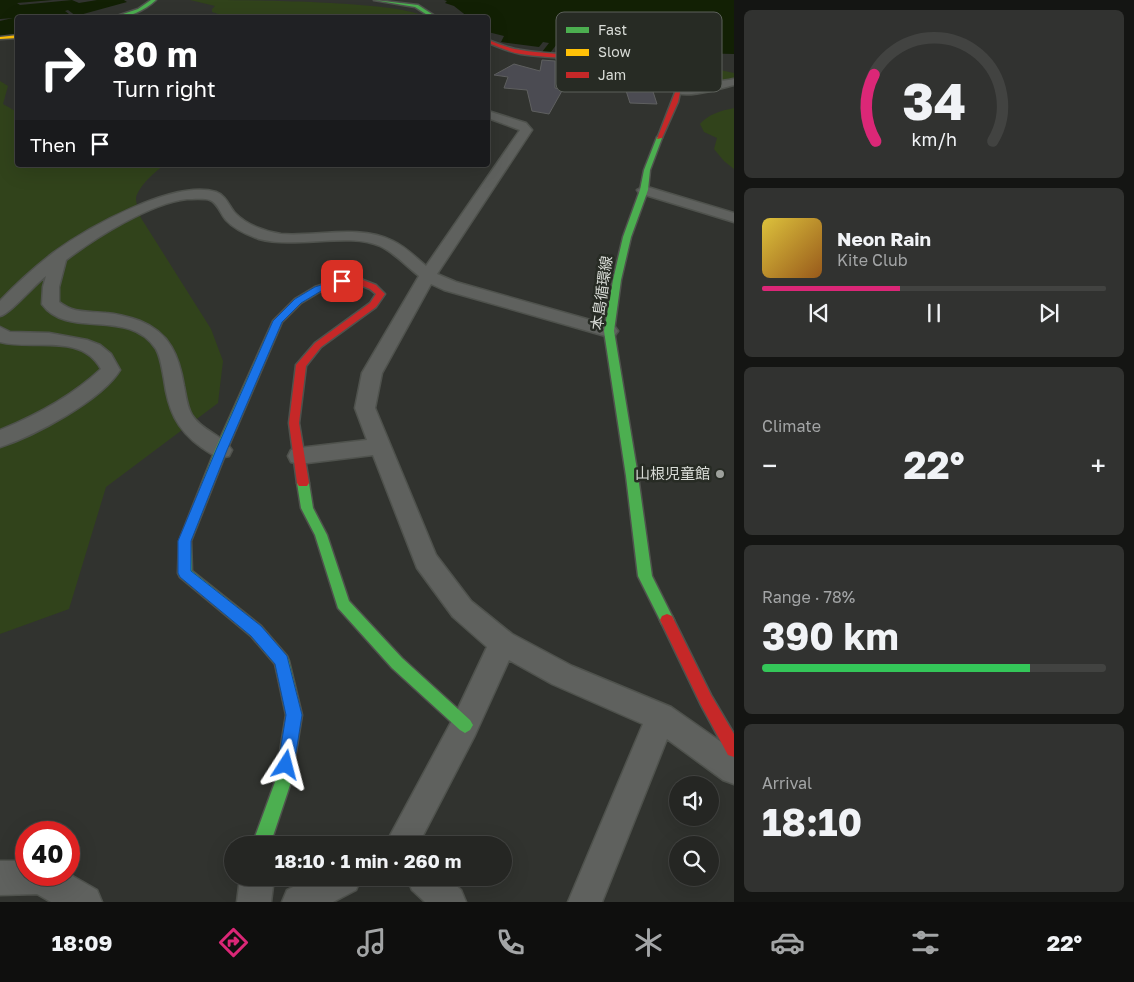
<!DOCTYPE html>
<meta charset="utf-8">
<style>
:root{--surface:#252623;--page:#313230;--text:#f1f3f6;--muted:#a3a5a6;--line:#424341;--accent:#db2777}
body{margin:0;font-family:"Golos Text","Noto Sans JP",sans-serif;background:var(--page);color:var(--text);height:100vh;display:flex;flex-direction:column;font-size:19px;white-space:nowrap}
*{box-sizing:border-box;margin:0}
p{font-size:16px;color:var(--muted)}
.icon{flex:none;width:28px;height:28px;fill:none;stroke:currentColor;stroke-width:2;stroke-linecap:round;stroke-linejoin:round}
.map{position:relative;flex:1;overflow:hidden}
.side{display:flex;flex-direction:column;gap:10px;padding:10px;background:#141513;width:400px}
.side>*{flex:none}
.guide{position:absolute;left:15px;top:15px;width:475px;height:152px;border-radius:5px;box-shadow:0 5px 20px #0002,0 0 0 1px var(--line);background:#202124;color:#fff;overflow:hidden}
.tools{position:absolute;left:669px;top:776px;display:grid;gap:10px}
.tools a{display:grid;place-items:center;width:50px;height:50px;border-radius:50%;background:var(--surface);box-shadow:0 5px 20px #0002,0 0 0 1px var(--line);font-size:25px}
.speed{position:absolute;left:15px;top:821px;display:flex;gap:10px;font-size:25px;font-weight:700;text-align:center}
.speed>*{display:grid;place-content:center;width:65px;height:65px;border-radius:50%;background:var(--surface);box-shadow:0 5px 20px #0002,0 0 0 1px var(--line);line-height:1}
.speed .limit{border:8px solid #d22;background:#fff;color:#111}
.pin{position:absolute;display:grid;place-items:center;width:42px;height:42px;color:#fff;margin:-21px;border-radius:10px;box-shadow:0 2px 8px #0006}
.me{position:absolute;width:55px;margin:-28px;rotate:9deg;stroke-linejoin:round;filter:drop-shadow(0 0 4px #0008)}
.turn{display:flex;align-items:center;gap:18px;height:105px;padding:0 15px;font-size:22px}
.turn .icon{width:65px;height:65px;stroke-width:2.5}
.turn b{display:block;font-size:35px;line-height:42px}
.then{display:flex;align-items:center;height:48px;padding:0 15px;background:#0003;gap:10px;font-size:19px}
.big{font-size:38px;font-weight:700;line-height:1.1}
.side .tile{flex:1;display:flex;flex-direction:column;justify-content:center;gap:8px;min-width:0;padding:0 18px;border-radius:8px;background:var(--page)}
.side .dial{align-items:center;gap:0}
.dial svg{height:130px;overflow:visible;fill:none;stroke:var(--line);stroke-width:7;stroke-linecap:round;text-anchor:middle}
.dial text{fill:var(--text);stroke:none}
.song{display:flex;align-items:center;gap:15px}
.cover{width:60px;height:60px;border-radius:8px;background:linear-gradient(135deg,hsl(50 70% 55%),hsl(30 70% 35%))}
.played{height:5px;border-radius:2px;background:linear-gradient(90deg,var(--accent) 40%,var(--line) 40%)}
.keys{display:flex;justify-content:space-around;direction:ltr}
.heat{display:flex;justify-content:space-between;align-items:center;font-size:28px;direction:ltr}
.charge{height:8px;border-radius:4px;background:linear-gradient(90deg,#34c759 78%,var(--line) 0)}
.trip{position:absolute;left:224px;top:836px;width:288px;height:50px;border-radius:25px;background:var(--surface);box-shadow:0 5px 20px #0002,0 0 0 1px var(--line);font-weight:700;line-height:50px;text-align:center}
.menu{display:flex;height:80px;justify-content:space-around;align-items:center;background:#0f0f0e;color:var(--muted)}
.menu .icon{width:35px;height:35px}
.menu .active{color:var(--accent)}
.menu b{font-size:22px;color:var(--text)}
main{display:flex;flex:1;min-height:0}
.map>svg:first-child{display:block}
</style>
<main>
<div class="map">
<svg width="734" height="902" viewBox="0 0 734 902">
<rect width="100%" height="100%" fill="#31332f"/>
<g fill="#31431b">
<path d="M190,0C235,0 397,0 426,17H228L212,12V9L215,6Z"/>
<polygon points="720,70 734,73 734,80 698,88 689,73"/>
<path d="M0,81L8,86L3,104L17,112L18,165H165C156,170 138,187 136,198C136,204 139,212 141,218L211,329L223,361L218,403L106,487L69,609L0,634Z"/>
<path d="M734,108V169L724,161L714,149L717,138L704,132L700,124C709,114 720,111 734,108Z"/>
</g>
<g fill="#122004">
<polygon points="0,0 53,0 17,3 20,5 72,0 79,3 97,0 124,0 127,2 76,16 68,10 65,11 73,17 18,18 17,35 0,38 0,21 13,18 0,19"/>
<polygon points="444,0 734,0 734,54 561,50 564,45 557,44 550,53 542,52 549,43 543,42 539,47 501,42 504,36 488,32 488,18 468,17 454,6 445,3 447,1"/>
</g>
<g fill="#4b4b52" stroke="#5f6060">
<polygon points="542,60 555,61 555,88 563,89 549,114 532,111 527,90 504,88 508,77 494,75 514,64 540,71"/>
<polygon points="620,72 643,74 648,76 657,104 630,103"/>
</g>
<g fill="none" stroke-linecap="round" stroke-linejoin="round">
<defs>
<g id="street">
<path d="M734,79V85C721,88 683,100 674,91C677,88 724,81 734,79Z"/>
<path d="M488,111L526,123L532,130L437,274L456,282L615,327L618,331L615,335L609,337L444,290L431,284L382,373L375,408L436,555L471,601L512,634L572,666L671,707L734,751V784L723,780L667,739L602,902H568L643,724L552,684L509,660L475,735L418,845H385L455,715L487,647L453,617L417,568L373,455L299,464L291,462L288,456L291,450L299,448L367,440L355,408L362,373L419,276C406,266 395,253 380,246C349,232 297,249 259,239C248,235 234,229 226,220C221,215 218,203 210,200C205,198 193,199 187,199C150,203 95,238 66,260L59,287V302C74,314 89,311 106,313C118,314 129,317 140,321C170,333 179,356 184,386C186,396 187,407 192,415C202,431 223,435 232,450L229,456C217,459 211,454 201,447C176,429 168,409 164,379C162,369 161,358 156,349C129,307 68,340 42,304L43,287L46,276C35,284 10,314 0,316V301C16,284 35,267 53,253C87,228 174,179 216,192C227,196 229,207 236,214C247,225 266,232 281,234C317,237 358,224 393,241C406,247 415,257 426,266L520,130L488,118Z"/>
<polygon points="644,186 734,213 734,222 639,193 637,190"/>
<path d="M0,327L10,332L49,333L87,340L100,345L111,354L120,370C102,400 34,436 0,447V430C37,415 72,396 101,369C81,332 32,351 0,342Z"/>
<polygon points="0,861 26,861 26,875 69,874 97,890 102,902 51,902 37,894 0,895"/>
<polygon points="240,878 274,878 271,902 237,902"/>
<polygon points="311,878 361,878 356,890 333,902 282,902 287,890"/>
<polygon points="407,878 448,878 461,890 466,902 425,902 412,890"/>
</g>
<g id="fast">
<path d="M151,0H156C144,11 128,18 111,18L138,9Z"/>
<polygon points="374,0 418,5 438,18 432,18 415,7"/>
<polygon points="657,137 662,138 650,170 648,190 631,237 621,280 614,331 638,476 652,576 674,620 672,624 667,626 662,624 638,576 626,476 604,331 613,280 623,237 640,190 644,170"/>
<polygon points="342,278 363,280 367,283 363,286 343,284 321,291 301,303 282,322 227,450 191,541 192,571 261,626 287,656 289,661 302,715 291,782 270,845 252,845 275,782 286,715 275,664 251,636 180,577 178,573 179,541 215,450 273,321 295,299 315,287"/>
<polygon points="303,478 307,480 309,483 313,508 327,535 349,601 402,658 470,720 473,725 470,730 465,733 460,730 392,668 338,608 315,535 301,508 297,483 299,480"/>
</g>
<polygon id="slow" points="18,35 18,38 0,39 0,37"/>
<g id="jam">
<path d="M488,40C499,44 510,49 521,50C584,60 625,48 681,88L678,102L662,138L657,139L676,90C622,50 581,63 521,54C509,52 499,47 488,43Z"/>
<polygon points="363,280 376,285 385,294 376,307 321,347 306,366 299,423 309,483 307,486 299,486 297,483 289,423 296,365 315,343 370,303 376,294 370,289 360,285 360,281"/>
<polygon points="667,614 672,616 711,695 734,734 734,757 728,755 701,705 662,624 660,620 662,616"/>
</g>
</defs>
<use href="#street" stroke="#4f524d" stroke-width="3"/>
<use href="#fast" stroke="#4f524d" stroke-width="3"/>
<use href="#slow" stroke="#4f524d" stroke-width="3"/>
<use href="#jam" stroke="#4f524d" stroke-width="3"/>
<use href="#street" fill="#5f615e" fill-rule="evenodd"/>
<use href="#fast" fill="#4caf50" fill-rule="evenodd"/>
<use href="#slow" fill="#ffc107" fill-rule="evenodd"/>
<use href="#jam" fill="#c62828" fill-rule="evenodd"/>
</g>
<polygon fill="#1a73e8" stroke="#114b97" points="342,278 346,281 345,283 321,291 301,303 282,322 227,450 191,541 191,571 261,626 287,656 302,715 294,765 291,771 286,773 280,771 278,765 286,715 275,664 251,636 180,577 178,573 178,541 216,450 273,321 295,299 315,287"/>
<circle fill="#9ea19c" stroke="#272b24" stroke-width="2" cx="720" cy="474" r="5"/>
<g text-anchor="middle" stroke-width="5" stroke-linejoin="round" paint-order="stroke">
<g font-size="15" fill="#d9dcd7" stroke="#272b24">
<text transform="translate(602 293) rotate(-82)" y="5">本島循環線</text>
</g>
<g font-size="15" fill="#d9dcd7" stroke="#272b24" text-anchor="end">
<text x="710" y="479">山根児童館</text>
</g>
</g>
<rect x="556" y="12" width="166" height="80" rx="8" fill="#272b24" stroke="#5c605a" stroke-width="1"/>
<rect x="566" y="27" width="23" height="6" fill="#4caf50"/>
<rect x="566" y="49" width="23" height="7" fill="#ffc107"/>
<rect x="566" y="72" width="23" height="6" fill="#c62828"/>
<g font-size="14" fill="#d9dcd7">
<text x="598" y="35">Fast</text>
<text x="598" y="57">Slow</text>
<text x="598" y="80">Jam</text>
</g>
</svg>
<div class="tools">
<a><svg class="icon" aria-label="sound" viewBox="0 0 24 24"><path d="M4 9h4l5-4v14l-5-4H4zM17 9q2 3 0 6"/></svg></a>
<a><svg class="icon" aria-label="search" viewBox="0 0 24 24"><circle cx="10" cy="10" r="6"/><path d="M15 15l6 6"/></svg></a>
</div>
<div class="speed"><div class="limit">40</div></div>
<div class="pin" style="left:342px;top:281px;background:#d93025"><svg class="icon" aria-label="arrive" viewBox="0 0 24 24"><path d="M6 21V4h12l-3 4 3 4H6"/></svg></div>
<svg class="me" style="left:286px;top:765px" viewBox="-20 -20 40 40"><path d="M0-17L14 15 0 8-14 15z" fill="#1a73e8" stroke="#fff" stroke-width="4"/></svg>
<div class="trip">18:10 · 1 min · 260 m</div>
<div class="guide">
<div class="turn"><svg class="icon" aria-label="right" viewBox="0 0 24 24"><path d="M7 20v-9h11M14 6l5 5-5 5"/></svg><div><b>80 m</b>Turn right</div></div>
<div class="then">Then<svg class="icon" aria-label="arrive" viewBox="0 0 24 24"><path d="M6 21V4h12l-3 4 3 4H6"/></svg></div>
</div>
</div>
<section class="side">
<div class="tile dial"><svg viewBox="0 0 100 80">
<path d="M14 69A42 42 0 1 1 86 69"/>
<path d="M14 69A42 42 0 0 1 13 28" stroke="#db2777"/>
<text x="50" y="56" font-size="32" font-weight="700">34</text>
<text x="50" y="72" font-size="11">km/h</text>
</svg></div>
<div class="tile">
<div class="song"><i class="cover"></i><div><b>Neon Rain</b><p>Kite Club</p></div></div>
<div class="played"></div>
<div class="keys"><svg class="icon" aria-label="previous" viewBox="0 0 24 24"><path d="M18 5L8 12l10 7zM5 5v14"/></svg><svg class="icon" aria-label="pause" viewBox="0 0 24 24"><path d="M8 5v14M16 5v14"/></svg><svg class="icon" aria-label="next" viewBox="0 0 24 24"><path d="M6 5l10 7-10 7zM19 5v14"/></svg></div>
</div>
<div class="tile"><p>Climate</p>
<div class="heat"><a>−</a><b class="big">22°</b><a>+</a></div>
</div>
<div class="tile"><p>Range · 78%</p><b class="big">390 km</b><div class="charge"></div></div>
<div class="tile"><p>Arrival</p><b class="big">18:10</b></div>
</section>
</main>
<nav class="menu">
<b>18:09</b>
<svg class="icon active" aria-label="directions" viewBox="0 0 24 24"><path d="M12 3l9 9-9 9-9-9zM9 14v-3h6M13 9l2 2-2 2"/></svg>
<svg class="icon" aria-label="music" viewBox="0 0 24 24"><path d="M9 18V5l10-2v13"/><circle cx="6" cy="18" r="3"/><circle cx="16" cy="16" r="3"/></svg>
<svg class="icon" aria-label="phone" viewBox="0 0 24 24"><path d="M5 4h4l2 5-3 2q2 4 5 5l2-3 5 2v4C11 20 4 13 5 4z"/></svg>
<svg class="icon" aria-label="climate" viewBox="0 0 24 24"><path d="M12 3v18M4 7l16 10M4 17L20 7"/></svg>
<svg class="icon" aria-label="car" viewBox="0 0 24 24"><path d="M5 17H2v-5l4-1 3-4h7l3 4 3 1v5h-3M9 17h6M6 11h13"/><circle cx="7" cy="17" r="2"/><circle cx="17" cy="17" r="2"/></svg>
<svg class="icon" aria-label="filters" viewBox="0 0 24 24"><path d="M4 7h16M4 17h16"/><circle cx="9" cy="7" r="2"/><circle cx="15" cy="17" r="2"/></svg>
<b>22°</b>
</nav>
